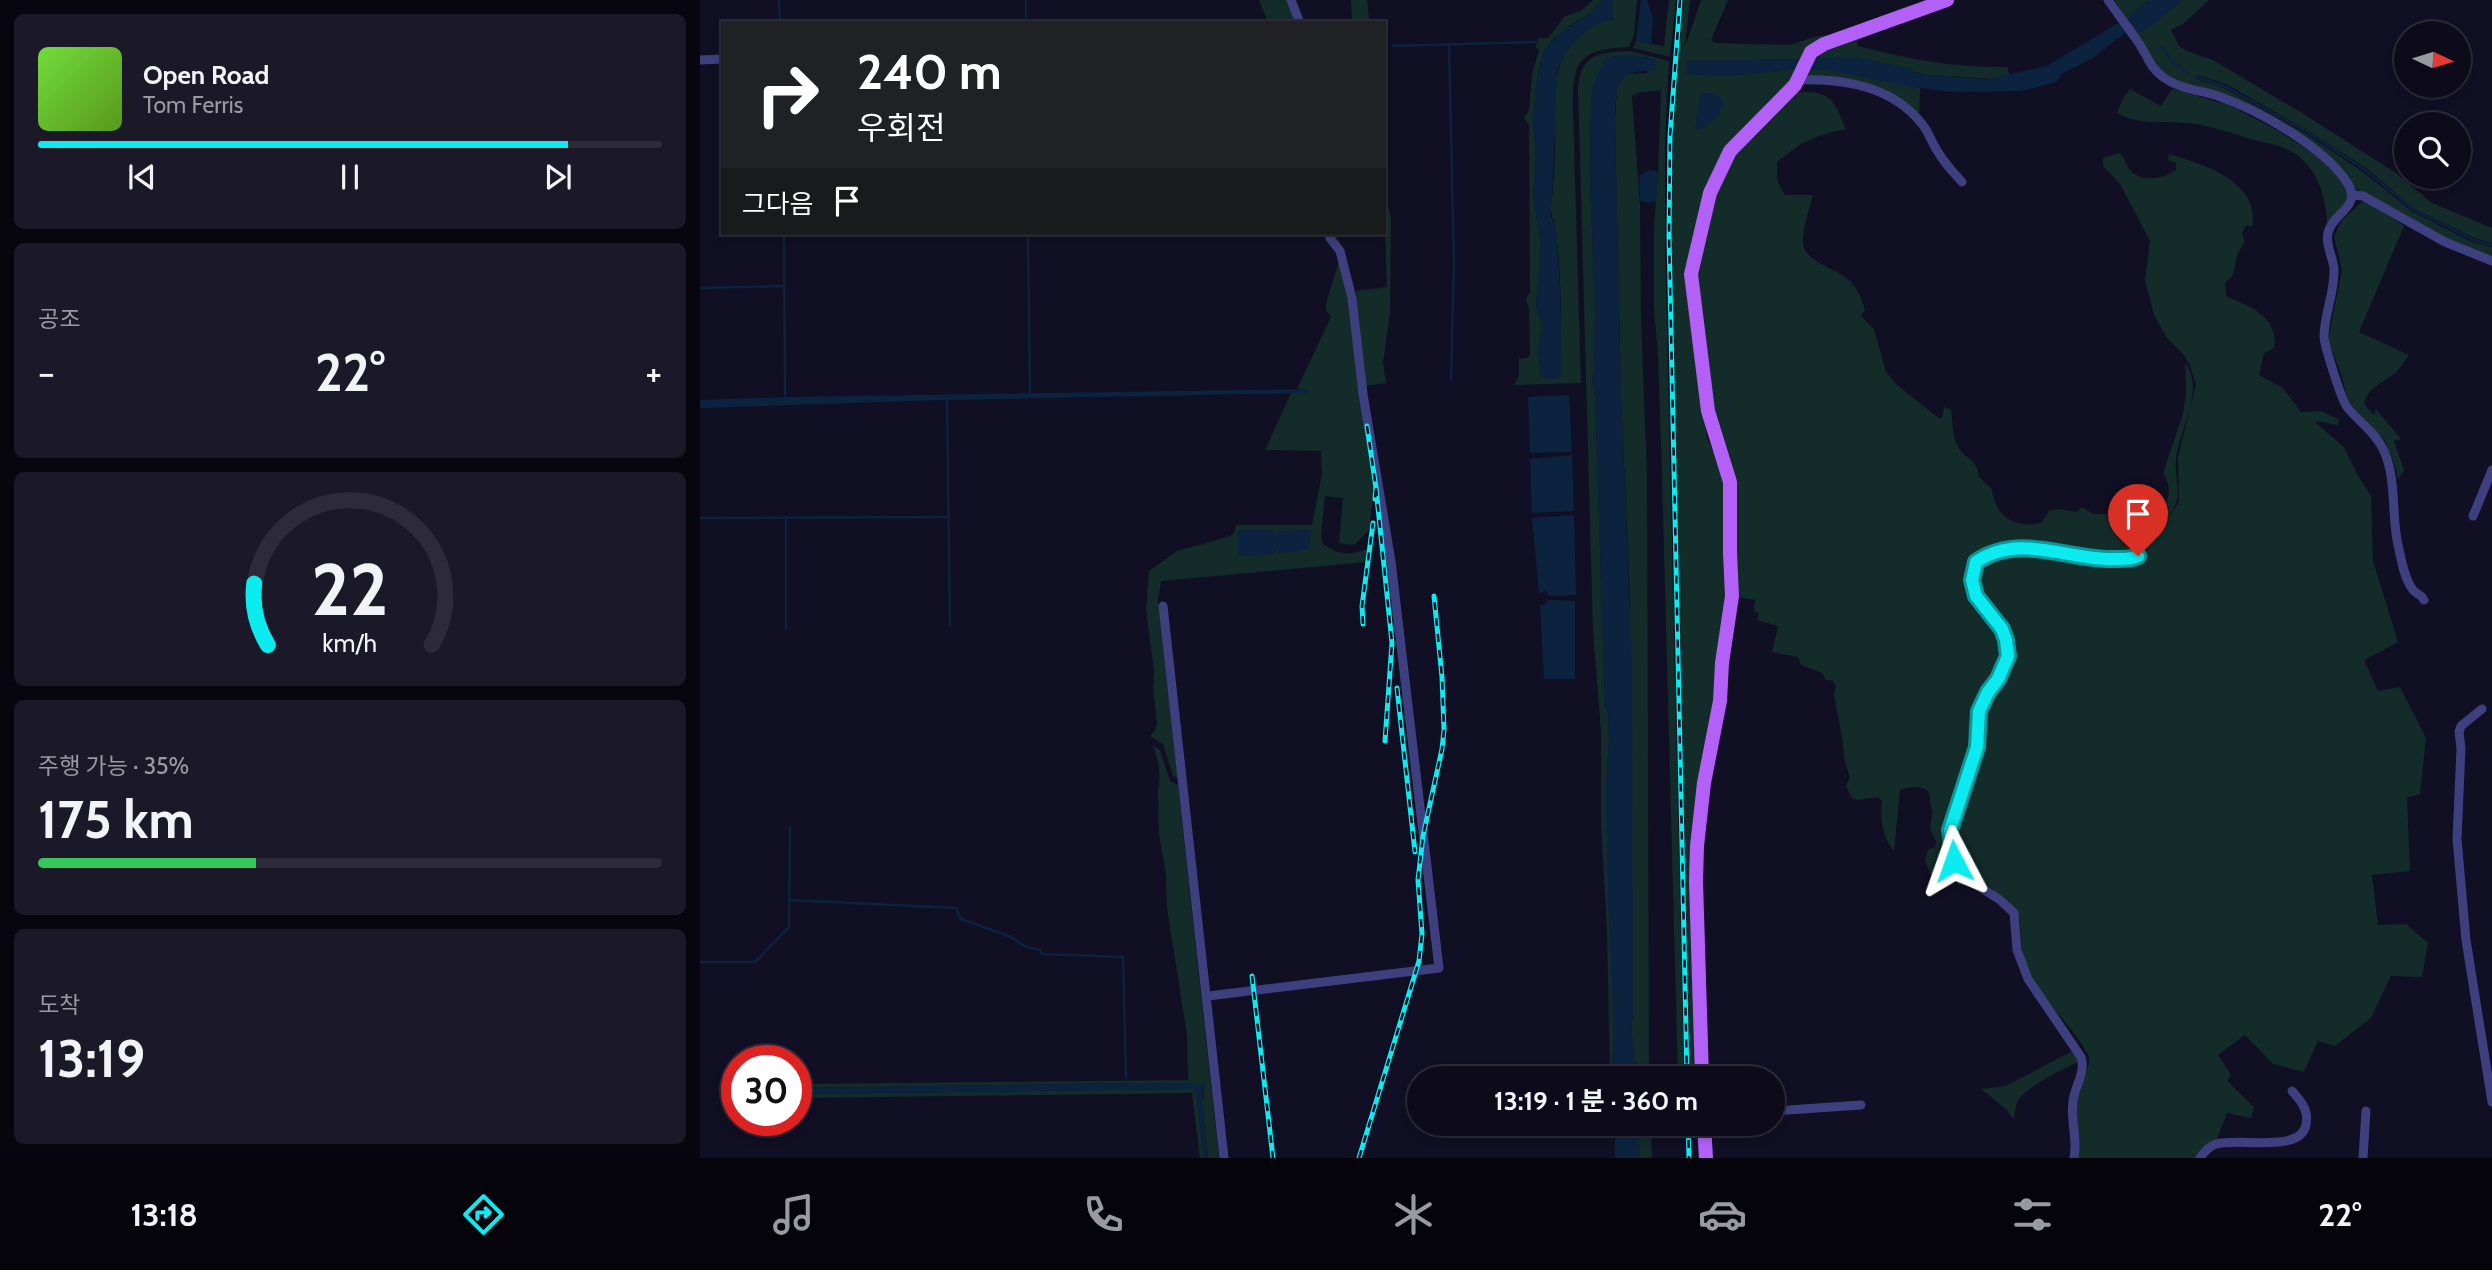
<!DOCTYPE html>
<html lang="ko">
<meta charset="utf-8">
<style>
:root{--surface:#0d0b1a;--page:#1b1927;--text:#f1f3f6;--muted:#9a9ba2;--line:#2d2b39;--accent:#0cebf0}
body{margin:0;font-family:Cabin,"Noto Sans KR",sans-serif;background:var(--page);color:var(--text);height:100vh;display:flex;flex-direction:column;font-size:26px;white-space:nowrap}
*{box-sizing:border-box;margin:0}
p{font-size:23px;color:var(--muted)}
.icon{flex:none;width:38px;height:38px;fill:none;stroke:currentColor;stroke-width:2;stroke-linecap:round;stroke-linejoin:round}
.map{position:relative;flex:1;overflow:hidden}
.panel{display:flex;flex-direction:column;gap:14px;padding:14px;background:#07060e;width:700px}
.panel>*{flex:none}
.banner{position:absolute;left:21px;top:21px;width:665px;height:214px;border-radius:0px;box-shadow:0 4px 10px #0003,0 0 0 2px var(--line);background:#202124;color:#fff;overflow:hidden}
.needle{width:46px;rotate:94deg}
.tools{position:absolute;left:1694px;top:21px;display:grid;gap:14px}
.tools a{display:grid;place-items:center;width:77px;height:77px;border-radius:50%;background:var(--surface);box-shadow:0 4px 10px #0003,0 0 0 2px var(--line);font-size:35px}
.speed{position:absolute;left:21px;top:1045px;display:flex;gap:14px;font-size:35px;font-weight:700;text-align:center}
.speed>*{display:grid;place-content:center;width:91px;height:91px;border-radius:50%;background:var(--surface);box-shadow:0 4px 10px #0003,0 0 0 2px var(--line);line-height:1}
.speed .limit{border:10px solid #d22;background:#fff;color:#111}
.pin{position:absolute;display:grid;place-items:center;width:60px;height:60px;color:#fff;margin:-72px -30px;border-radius:50% 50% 50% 0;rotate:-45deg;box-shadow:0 0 7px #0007}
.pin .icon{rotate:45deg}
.me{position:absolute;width:77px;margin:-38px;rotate:356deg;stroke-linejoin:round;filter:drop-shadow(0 0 5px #0008)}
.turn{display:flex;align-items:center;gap:24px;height:147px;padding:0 21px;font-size:32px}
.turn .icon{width:91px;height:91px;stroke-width:2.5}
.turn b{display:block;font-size:49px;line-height:60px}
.then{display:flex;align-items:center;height:66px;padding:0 21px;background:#0003;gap:14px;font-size:26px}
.big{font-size:52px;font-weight:700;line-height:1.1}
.panel .card{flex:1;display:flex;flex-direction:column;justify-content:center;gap:10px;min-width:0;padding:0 24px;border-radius:10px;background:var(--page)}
.panel .dial{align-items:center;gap:0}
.dial svg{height:182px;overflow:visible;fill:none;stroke:var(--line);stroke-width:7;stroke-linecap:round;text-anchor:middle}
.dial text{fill:var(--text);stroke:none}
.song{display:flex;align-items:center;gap:21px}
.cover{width:84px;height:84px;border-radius:10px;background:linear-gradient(135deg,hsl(100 70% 55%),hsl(90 70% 35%))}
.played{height:7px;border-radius:4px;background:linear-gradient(90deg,var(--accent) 85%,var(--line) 85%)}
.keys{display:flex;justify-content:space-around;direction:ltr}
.heat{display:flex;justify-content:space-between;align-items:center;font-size:38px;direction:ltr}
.charge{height:10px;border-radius:5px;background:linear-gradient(90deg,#34c759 35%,var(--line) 0)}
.trip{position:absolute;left:707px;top:1066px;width:378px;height:70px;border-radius:35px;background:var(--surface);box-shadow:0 4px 10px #0003,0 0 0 2px var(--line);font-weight:700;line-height:70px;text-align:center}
.tabs{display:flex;height:112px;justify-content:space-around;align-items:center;background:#05040a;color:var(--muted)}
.tabs .icon{width:49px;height:49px}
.tabs .on{color:var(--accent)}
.tabs b{font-size:32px;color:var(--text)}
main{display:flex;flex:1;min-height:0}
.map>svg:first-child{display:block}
</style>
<main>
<section class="panel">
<div class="card">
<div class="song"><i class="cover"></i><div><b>Open Road</b><p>Tom Ferris</p></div></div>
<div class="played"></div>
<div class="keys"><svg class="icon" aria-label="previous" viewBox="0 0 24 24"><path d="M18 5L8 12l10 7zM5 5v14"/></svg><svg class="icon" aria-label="pause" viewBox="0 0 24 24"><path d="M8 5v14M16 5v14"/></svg><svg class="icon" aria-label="next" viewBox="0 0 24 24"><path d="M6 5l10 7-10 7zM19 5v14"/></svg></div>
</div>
<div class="card"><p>공조</p>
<div class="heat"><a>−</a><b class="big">22°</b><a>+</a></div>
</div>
<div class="card dial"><svg viewBox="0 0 100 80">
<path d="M14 69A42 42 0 1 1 86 69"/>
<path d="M14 69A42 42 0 0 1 8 42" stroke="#0cebf0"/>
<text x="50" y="56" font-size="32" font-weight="700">22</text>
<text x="50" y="72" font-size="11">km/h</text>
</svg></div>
<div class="card"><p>주행 가능 · 35%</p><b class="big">175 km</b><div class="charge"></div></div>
<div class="card"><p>도착</p><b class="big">13:19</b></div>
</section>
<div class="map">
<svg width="1792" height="1158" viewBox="0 0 1792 1158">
<rect width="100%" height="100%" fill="#110f23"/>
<g fill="#132c2a" fill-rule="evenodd">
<polygon points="559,0 587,0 596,23 568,23"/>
<polygon points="651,0 667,0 669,17 673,23 652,22"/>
<path d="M893,0H902L891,13L869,26L852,40L841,61L836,86L833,120L836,158L833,197L841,242L836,307L842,324L838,349L841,376L860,359C862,317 861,273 856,231C855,218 847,212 852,199C853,183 855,167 855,151C855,100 845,57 894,25C901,20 908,21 914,19L911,0H937L934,34L929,47C875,49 873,64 873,112L881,383L814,385L819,376V359L827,358L830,355L829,309L826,299L830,292L829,125L824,118L829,111L832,73L839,51L836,47L838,38H848L864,17L882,10Z"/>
<polygon points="969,0 976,0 970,57 933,48 936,41 964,46"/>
<path d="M983,0H990L985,47L1001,0H1028L1011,40L1015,43L1090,45L1118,36L1134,35L1103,59L986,61L987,73C1024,79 1061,73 1099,69L1074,100L1046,126L990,256L1003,411L1007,438L1023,474L1028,580L1016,703L1002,770L998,1078H990C985,887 982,695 977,504C973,336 965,167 983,0Z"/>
<polygon points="1415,0 1450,0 1439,6 1427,21"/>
<polygon points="1483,0 1509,0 1483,24 1471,30 1479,46 1487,51 1513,60 1602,113 1696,173 1732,203 1792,228 1792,243 1774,238 1715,209 1666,168 1610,132 1526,84 1497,75 1496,79 1524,88 1608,135 1663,172 1713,212 1772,242 1792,247 1792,258 1746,239 1663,194 1566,116 1480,84 1454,66 1433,29 1442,32"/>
<path d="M1157,37L1158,46C1208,59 1255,68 1307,67L1311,80L1230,75L1180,65L1113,57L1118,51Z"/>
<path d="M931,51L969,61L965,143V239L984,1078H978L962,475L958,356L954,308V227L958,172L961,90L937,93L932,96L940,206L941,318L947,475L949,1078H937C936,1057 929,1036 933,1015L930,597L921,395L915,123L917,87L927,74L947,73L949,59L948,57L913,56L891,99L890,179L895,312L894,374L892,378L895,396L905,706L908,713L909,739L906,790L914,1023L912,1078H910L907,931L901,824V732L893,631L878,87C881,53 901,52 931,51Z"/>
<polygon points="1106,69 1129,70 1220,88 1219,115 1195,97 1102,77"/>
<path d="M1430,89L1461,106L1472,89L1529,105L1582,133L1617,156L1645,184L1649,198L1627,225C1626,189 1613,156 1576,145C1569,143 1561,142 1554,140C1532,133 1510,125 1486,123C1464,121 1437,125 1417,113L1423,98Z"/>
<path d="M1104,92C1134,92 1135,105 1146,129C1130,132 1116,136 1101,144C1093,149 1086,156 1077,161V181L1085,195H1113C1109,211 1102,228 1103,244C1104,261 1139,270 1150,281C1158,289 1162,300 1165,310L1161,316L1174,329L1186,372L1197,385L1240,419L1243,415L1244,407L1251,410C1253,422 1252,434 1257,445C1264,460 1277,457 1279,477L1292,489C1294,516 1315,529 1341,523L1349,511L1358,509L1377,512L1382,507L1393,514H1406L1424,531L1433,534L1445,524H1455C1466,508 1475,491 1463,473L1483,414L1486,394L1485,362C1506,393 1479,427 1476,460C1474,474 1481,490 1476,503C1469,521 1451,541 1438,555L1403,558L1338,546L1283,556L1271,580L1297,623L1306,656L1287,692L1278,737L1249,830L1264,879L1259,886L1244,870L1231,877L1225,860L1228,850L1235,847L1236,841L1230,829L1232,812L1229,792C1220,785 1211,786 1200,790L1194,851C1182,837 1180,819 1182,801L1178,797L1157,800L1151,797L1146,786L1150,777L1144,759L1143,743L1134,695L1136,686L1133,681L1126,680L1122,673L1101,665L1098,657L1072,652L1078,626L1057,620L1059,613L1054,611L1055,600L1036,597V569L994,280L1022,170L1089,94Z"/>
<path d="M1420,153C1426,160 1427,168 1432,172C1444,183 1464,178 1476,170V163L1468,160L1469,154C1502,164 1561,181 1552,227L1546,225L1542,233L1545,241L1537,255L1533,275L1525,283L1526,296C1550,307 1579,316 1574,348L1564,353L1559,375L1583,388L1601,412L1621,411L1638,419L1639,425C1630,425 1623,420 1615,422L1644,447L1658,476L1671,496L1673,561L1698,642L1664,660L1678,691L1700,687L1726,738L1720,794L1707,798L1710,871L1672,875L1678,925L1706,924L1728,943L1722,977L1691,976L1671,1018L1635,1046L1618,1041L1604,1072L1573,1064L1545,1035L1518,1055L1531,1075L1527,1081L1554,1107L1551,1118L1527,1113L1517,1139L1500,1150L1496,1158H1378C1381,1137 1372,1115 1377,1095C1381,1082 1390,1071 1389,1057C1374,1026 1344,1004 1329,972C1319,953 1323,933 1318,913L1301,896L1266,871L1257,853L1255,835L1275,766L1281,713L1310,648C1297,625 1270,595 1279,566C1319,539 1389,556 1434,561L1448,548L1479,502L1478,457L1496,385L1490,365L1484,355L1467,338L1454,315L1445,280L1450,241L1420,184L1403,166V158Z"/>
<polygon points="684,193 691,217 690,313 683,363 686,383 665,386 656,291 687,287"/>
<path d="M1664,200L1704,226L1659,332L1709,355C1705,360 1702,366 1698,370C1686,382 1667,387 1664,404L1674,415L1676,409L1701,439L1694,441L1704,470L1698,480L1695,466L1685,441L1648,401L1642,376L1628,340L1642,270L1634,236L1642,220Z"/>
<path d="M639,261L648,299L674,489L669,530L654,545L639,543L643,498L625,496L621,536L623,544C638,555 650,556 667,549L666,562L461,581L458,601L478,778L473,776L463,744L450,736L455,731L457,724L453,688L454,671L446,610L449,571L477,551L528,537L534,533L536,525H612L622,474L621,451L565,450L591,393H609L608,389H597L631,317L626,310V304ZM573,530L575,537H578L580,531H611L579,554L578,547L538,554L539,531Z"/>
<path d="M452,745L460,750L470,781L478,785L519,1158H508L502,1102L505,1084L440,1083L96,1088V1084L488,1080L487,1035L467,908L466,874L459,834L458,790C461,778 459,756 452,745Z"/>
<path d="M1374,1050L1379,1062C1366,1066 1326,1088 1319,1099C1315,1105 1315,1113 1314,1120L1306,1109L1281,1089L1306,1086Z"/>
<polygon points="493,1089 496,1091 504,1158 500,1158 492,1093 96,1098 96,1094"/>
<polygon points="937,1124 951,1124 952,1158 939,1158"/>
</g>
<g fill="#0c233f">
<polygon points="902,0 911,0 914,18 894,25 875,41 868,49 857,70 852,199 850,214 856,228 860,289 862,374 858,379 845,379 841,376 838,349 842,324 836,307 841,242 833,197 836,158 833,121 836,86 844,50 861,32 891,13"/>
<polygon points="941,0 947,0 953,18 951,44 936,41"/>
<polygon points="1450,0 1483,0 1442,32 1433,29 1427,21 1439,6"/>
<polygon points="1422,25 1426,32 1393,58 1363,73 1356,82 1321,91 1249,92 1195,84 1129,70 1106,69 1113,57 1126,58 1230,75 1299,80 1333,79 1361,67"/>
<path d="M924,55L956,59L955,71C914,69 916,89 915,123L921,395L932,664L933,1016C929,1036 936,1057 937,1078H912V1073L914,1023L908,904L906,790L909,739L908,713L905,706L895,396L892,378L894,374L895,312L890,179L891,99L894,82L906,58Z"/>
<path d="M1103,59L1099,69C1061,73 1024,79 986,73V61Z"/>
<path d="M1000,93L1017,94L1024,104C1019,115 1008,129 995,130Z"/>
<polygon points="950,170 958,172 956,202 948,203 940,200 939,176"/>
<polygon points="608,389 609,393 244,400 0,408 0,400 86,397"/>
<polygon points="869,395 872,452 830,453 828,397"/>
<polygon points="872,455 874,511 832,513 830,459"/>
<polygon points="874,515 876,595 849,596 846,591 839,593 832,518"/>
<polygon points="541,530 574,530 575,536 577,537 579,531 607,530 611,531 610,549 579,554 578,547 574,554 542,556 538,554 538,534"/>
<polygon points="849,600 875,601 875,679 844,679 840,605 844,605"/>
<polygon points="440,1083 505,1084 502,1094 502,1102 508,1158 504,1158 496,1091 493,1089 96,1094 96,1088"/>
<polygon points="915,1124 937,1124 939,1158 915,1158"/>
</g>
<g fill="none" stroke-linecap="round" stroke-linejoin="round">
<g stroke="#0c233f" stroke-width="2.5">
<polyline points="79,0 80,23"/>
<polyline points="326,0 326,23"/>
<polyline points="693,46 837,42"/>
<polyline points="749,46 754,264 751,380"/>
<polyline points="1462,47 1471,60 1488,74"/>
<polyline points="1496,77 1524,86 1609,133 1665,170 1714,210 1773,240 1792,245"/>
<polyline points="84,233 85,397"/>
<polyline points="328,233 330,393"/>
<polyline points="0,288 84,286"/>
<polyline points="247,400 250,626"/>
<polyline points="86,517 86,629"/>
<polyline points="0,518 248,517"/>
<polyline points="90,900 256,908 261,919 311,937 324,946 340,950 342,954 423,957 426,1078"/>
<polyline points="0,962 55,962 89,927 90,827"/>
</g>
<g stroke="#0c233f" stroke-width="10">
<polyline points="1137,62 1155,62 1209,73"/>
<polyline points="1292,83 1348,71 1418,29"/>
</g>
<g stroke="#3d3f7f" stroke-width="9">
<polyline points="591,0 600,23"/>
<path d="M1408,0C1417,13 1427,26 1436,39C1446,52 1449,67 1463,77C1479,89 1499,90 1518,96C1558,110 1625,147 1648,184C1662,207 1632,213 1628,233C1625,244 1633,257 1634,269C1635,292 1624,314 1624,337C1625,347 1641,399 1647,407C1659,422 1676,433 1684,451C1697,481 1691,514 1698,545C1701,558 1704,579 1713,590C1717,595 1721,594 1724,600"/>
<polyline points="0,60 23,59"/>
<path d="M1097,80C1144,78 1196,87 1225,128C1230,136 1233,145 1238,152C1244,163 1254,173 1262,182"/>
<polyline points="1653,195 1663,196 1745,242 1792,261"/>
<polyline points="1773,516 1792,470"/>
<polyline points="463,606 524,1158"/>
<polyline points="1782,709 1761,726 1759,732 1761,748 1757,839 1766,940 1792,1102"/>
<polyline points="508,996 739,968 691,561 663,394 652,298 640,251 630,238 629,233"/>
<polyline points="1073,1111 1161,1105"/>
<path d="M1374,1158C1378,1139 1370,1120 1373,1101C1375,1085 1386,1073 1381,1057L1328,979L1317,950L1314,913L1300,900L1260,874L1252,851L1250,830L1277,747L1279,711L1288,693L1298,679L1308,656L1306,640L1302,629L1276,596L1272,572L1276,562L1284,557L1326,547L1390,558L1426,559L1438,556"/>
<path d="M1500,1158C1504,1152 1508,1147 1516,1144C1538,1137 1600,1154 1606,1125C1609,1110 1601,1101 1592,1091"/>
<polyline points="1663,1158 1666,1111"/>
</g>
<g stroke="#b360f7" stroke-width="14">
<polyline points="1002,1078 996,881 997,846 1004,783 1020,701 1022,663 1032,596 1030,553 1030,482 1008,411 991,274 1010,193 1030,151 1095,85 1111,52 1124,44 1247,0"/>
<polyline points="1004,1124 1006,1158"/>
</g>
<defs>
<g id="rail">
<polyline points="980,0 970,136 969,236 987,1078"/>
<polyline points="667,426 676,488 675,499"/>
<polyline points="676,488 692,643 685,741"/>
<polyline points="663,624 662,606 673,523"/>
<polyline points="697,688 715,852"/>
<polyline points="552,976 573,1158"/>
<polyline points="988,1124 989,1158"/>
<polyline points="659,1158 719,961 722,934 718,880 723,836 742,749 744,730 742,677 734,596"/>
</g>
</defs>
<use href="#rail" stroke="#0cebf0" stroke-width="5"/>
<use href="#rail" stroke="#110f23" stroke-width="2.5" stroke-dasharray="8" stroke-linecap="butt"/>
</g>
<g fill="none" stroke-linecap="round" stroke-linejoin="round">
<defs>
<path id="route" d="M1254,861L1250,830L1277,747L1279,711L1288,692L1298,679L1308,656L1306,640L1302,629L1276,596L1272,580L1276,562C1319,533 1365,559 1411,559C1420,559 1429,560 1438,556"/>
</defs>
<use href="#route" stroke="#08999c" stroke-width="18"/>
<use href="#route" stroke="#0cebf0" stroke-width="12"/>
</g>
</svg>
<div class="tools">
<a><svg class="needle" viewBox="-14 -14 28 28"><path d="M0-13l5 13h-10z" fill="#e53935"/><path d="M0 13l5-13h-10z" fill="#9a9ba2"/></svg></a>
<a><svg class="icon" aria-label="search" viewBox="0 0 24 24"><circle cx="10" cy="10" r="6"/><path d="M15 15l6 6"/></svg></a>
</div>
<div class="speed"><div class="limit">30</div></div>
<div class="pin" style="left:1438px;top:556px;background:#d93025"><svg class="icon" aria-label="arrive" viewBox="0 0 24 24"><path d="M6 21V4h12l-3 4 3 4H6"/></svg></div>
<svg class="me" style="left:1254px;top:861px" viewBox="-20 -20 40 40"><path d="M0-17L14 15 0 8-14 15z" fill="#0cebf0" stroke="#fff" stroke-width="4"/></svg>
<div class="trip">13:19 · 1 분 · 360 m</div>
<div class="banner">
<div class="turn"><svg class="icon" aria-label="right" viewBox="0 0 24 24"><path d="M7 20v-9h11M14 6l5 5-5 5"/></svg><div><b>240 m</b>우회전</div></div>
<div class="then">그다음<svg class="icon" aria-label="arrive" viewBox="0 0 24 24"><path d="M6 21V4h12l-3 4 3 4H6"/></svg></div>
</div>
</div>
</main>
<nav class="tabs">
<b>13:18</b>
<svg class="icon on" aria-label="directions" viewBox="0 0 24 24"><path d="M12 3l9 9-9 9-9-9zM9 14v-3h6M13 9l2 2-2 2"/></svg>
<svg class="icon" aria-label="music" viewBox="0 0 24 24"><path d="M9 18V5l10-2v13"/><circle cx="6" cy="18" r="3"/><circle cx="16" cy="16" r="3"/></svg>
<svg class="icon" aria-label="phone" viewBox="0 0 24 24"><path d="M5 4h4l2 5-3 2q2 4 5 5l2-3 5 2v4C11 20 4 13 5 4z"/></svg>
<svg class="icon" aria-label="climate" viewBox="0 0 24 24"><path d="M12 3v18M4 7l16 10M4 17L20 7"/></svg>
<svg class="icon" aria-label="car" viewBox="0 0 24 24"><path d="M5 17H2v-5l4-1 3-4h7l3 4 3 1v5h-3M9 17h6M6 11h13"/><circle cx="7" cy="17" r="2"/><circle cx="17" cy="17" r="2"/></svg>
<svg class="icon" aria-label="filters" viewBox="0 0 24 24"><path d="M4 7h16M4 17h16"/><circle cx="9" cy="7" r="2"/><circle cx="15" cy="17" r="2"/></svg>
<b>22°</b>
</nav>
